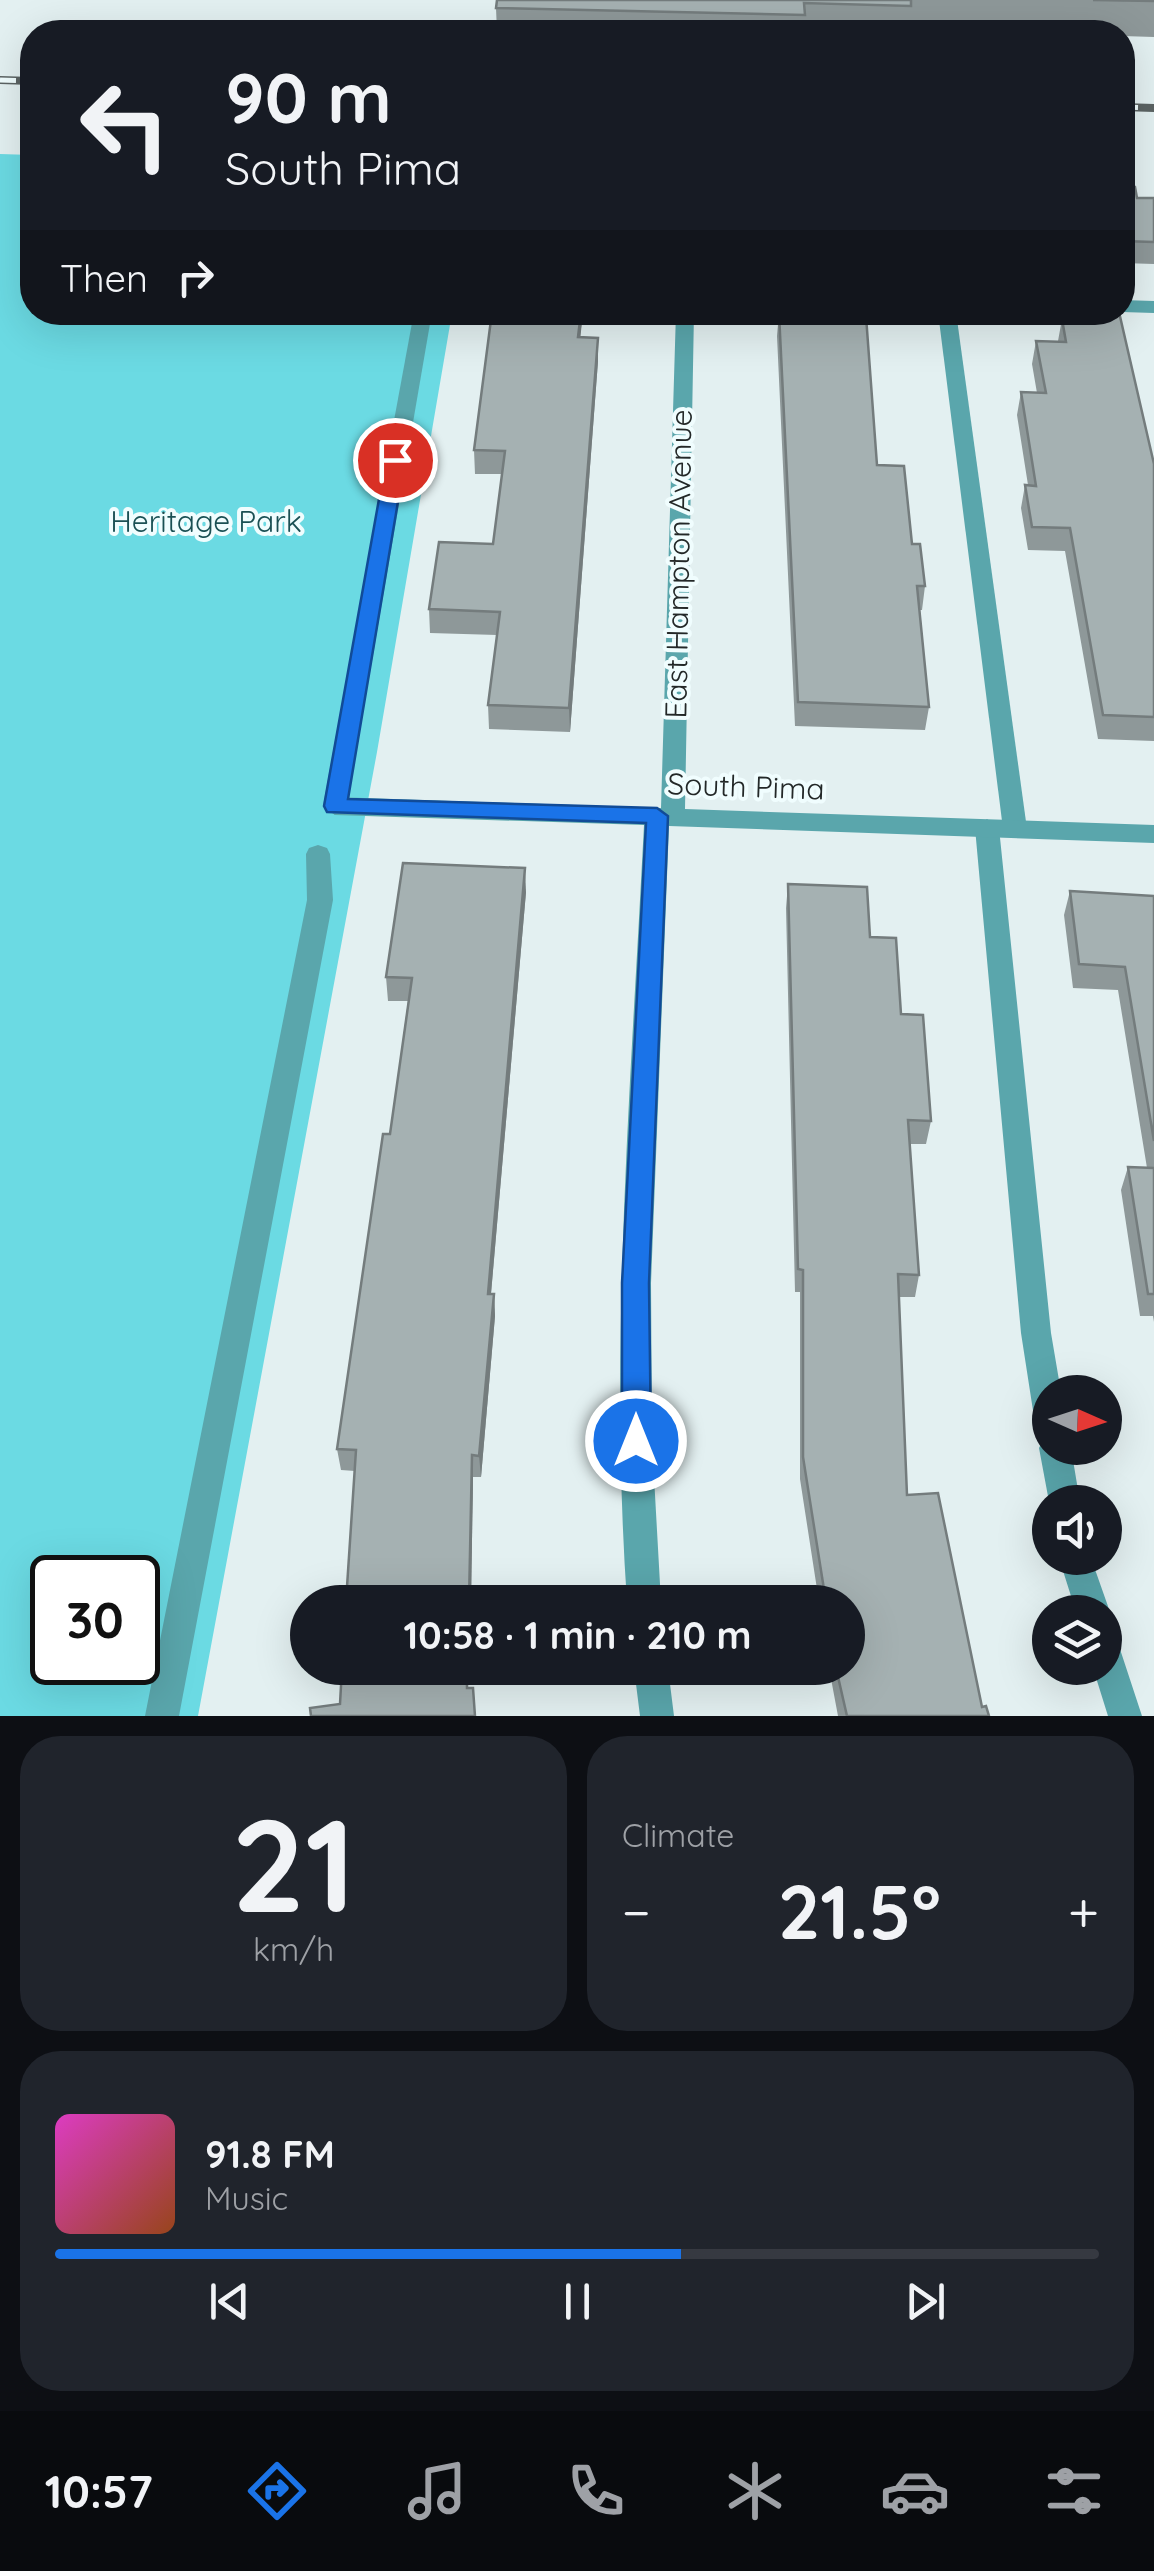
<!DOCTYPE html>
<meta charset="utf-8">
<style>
:root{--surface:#171b24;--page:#20242c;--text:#f1f3f6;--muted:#9ea1a6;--line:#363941;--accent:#1a73e8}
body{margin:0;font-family:Quicksand,sans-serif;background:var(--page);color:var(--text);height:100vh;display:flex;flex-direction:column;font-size:38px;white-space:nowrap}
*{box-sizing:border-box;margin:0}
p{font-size:32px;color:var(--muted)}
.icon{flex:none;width:55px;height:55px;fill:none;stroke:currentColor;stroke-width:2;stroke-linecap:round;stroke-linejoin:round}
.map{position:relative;height:1716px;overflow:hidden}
.side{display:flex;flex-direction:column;gap:20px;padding:20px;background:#0d0f14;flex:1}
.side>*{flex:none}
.banner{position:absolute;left:20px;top:20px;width:1115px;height:305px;border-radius:40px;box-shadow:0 10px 40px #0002;background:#171b24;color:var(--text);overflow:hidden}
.needle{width:65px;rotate:93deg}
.tools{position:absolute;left:1032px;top:1375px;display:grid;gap:20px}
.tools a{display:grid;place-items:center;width:90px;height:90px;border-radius:50%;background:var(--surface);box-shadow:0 10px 40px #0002;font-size:50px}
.speed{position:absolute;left:30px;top:1555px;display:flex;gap:20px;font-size:50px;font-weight:700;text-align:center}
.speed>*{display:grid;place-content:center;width:130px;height:130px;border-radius:50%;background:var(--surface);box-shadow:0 10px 40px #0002;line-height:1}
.speed .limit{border:5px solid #111;border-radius:15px;background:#fff;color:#111}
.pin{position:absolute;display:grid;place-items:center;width:85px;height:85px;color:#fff;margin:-42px;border:5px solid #fff;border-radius:50%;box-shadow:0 2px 10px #0007}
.me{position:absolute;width:110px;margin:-55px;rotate:0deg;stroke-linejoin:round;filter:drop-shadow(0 0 8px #0008)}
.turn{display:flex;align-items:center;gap:35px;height:210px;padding:0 40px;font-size:45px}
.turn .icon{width:130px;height:130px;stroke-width:2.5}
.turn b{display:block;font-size:70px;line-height:85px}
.then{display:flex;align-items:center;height:95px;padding:0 40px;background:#0003;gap:20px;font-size:38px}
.big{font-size:75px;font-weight:700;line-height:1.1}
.side .widget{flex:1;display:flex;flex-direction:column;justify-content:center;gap:15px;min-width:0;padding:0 35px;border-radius:40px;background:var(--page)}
.side .dial{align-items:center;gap:0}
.dial b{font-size:130px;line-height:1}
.song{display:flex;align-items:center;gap:30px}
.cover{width:120px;height:120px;border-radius:15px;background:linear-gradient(135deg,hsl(310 70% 55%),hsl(20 70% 35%))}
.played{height:10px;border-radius:5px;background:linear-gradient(90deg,var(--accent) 60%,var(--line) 60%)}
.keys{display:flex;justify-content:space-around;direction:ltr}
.heat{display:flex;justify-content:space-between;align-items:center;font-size:55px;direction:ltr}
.side .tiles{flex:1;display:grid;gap:20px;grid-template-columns:1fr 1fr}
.widget:last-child{grid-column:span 2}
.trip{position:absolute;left:290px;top:1585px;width:575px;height:100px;border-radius:50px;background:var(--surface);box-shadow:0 10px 40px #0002;font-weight:700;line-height:100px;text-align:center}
.tabs{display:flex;height:160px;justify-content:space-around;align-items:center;background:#090b0e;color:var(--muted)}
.tabs .icon{width:70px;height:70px}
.tabs .active{color:var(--accent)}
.tabs b{font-size:45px;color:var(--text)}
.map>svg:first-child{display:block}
</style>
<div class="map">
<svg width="1154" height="1716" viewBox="0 0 1154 1716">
<rect width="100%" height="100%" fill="#e3f0f1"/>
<path fill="#6bdae3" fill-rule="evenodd" d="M0,154L32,155V312L452,313L377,752L198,1716H0ZM52,1578H138V1662H52Z"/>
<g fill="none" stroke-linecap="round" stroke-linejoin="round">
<g fill="#5aa6ac" fill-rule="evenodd">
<polygon points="414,312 432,312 347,806 335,815 323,806"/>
<polygon points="938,312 956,312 1027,829 1015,838 1003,829"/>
<polygon points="987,819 999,828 1051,1333 1061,1392 1050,1392 1050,1431 1039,1427 1034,1417 1021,1333 975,828"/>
<polygon points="318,845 327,848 330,854 333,900 179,1716 145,1716 307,900 306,854 309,848"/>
<polygon points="1050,1435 1050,1448 1071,1448 1080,1502 1050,1502 1050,1507 1039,1448 1044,1438"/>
<polygon points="1059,1558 1091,1558 1110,1612 1105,1623 1105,1612 1076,1612"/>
<polygon points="1105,1635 1117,1640 1142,1716 1108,1716 1093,1668 1105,1668"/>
</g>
<g fill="#5aa6ac" fill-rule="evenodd">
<polygon points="1122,300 1154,301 1154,313 1122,312"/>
<path d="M676,312H694L685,809L1154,825V843L669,826L651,1283L652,1441L661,1602H627C609,1344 631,1084 644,825L335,815L323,806L335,797L661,808Z"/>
<polygon points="634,1668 668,1668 674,1716 640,1716"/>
</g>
<defs>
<g id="rail">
<polyline points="0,80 32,81"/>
<polyline points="1122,107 1154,108"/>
</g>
</defs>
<use href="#rail" stroke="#5b6363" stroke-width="8"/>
<use href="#rail" stroke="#f0fdfe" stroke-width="5" stroke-dasharray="16" stroke-linecap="butt"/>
</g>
<g fill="#8e9899">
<polygon points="497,0 1154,0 1154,37 1122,36 1122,32 497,32 496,8"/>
<polygon points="1122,187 1137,198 1154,198 1154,264 1122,263"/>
<polygon points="492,312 583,312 580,337 598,338 598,361 570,732 489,729 488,705 497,635 430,633 429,609 493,544 502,474 475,474 474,450"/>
<polygon points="1068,312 1119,312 1154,464 1154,741 1098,739 1065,551 1028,550 1021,508 1025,485 1028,485 1017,415 1021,392 1037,393 1032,364 1036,341 1058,341 1062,319 1070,319"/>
<polygon points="779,313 877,465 912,544 925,586 922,610 920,610 929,707 925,730 795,726 777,336"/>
<polygon points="788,884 870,937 901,1014 931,1121 926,1144 910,1144 919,1275 915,1297 899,1297 907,1495 982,1707 989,1716 838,1716 829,1668 848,1668 848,1602 819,1602 800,1479 800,1292 795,1292 786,908"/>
<polygon points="1070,891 1154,896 1154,1322 1153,1316 1140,1316 1121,1190 1128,1167 1147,1168 1118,990 1073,988 1064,915"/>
<polygon points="526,892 491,1294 494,1294 495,1316 481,1477 473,1477 471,1602 346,1602 355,1471 341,1470 337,1449 390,1134 408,1001 388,1001 386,977"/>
</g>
<g fill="#747c7d">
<polygon points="581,312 583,312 578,360 578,337"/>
<polygon points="598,338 598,361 570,732 569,708"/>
<polygon points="525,868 526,892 489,1316 488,1294"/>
<polygon points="494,1294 495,1316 481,1477 479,1456"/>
<polygon points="472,1455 473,1477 471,1602 469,1602"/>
</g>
<g fill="#a5b1b2" stroke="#747c7d" stroke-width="2.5">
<polygon points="497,0 911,0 911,6 804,3 805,15 496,8"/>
<polygon points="1093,0 1154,0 1154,1"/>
<polygon points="1122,187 1135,187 1137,198 1154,198 1154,242 1122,241"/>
<polygon points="492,312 581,312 578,337 598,338 569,708 488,705 500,612 429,609 439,542 493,544 505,451 474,450"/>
<polygon points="1077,312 1119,312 1154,464 1154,717 1103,715 1070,528 1032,527 1025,485 1036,486 1021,392 1046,393 1036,341 1066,342 1062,319 1079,319"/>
<polygon points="779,313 866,316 877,465 904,466 912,544 920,544 925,586 917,586 929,707 798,702"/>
<polygon points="403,863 525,868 488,1294 494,1294 479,1456 472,1455 469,1602 346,1602 356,1450 337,1449 383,1134 390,1134 412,978 386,977"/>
<polygon points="788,884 867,887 870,937 896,938 901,1014 923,1015 931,1121 908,1120 919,1275 898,1274 907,1495 938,1493 982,1707 986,1706 989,1716 847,1716 836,1668 848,1668 848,1602 826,1602 803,1457 803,1270 798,1269"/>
<polygon points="1070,891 1154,896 1154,1141 1125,967 1079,964"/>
<polygon points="1128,1167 1154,1168 1154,1294 1148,1294"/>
<polygon points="342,1668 467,1668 467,1688 473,1688 475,1716 311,1716 310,1708 340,1704"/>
</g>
<polygon fill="#1a73e8" stroke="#114b97" stroke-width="2.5" points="395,454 405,460 348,799 657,808 668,816 649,1283 651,1441 646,1450 636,1454 626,1450 622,1441 622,1283 646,823 327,812 324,806 386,460"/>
<g text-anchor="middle" stroke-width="8" stroke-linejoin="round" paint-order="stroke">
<g font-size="30" fill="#1a5054" stroke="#f0fdfe">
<text x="206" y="532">Heritage Park</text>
</g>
<g font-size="30" fill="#232828" stroke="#f0fdfe">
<text transform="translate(679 564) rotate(-89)" y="10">East Hampton Avenue</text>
<text transform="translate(746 787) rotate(2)" y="10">South Pima</text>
</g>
</g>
</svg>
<div class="tools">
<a><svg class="needle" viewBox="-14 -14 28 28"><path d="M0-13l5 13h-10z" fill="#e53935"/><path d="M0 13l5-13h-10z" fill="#9ea1a6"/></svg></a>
<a><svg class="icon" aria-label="sound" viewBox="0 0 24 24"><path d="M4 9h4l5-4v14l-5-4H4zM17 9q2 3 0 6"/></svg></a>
<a><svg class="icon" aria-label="layers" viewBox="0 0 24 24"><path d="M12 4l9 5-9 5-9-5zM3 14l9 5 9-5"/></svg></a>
</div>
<div class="speed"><div class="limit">30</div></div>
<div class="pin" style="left:395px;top:460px;background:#d93025"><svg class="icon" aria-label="arrive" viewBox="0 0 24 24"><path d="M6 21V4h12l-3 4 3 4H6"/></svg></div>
<svg class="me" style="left:636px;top:1441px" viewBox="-20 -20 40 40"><circle r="17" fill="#1a73e8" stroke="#fff" stroke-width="3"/><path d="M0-11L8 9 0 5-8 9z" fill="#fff"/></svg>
<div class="trip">10:58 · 1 min · 210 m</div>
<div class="banner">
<div class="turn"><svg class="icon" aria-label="left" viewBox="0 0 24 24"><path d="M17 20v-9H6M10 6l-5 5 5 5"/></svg><div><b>90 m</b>South Pima</div></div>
<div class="then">Then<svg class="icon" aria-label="right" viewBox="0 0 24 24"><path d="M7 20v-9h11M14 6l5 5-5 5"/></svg></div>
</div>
</div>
<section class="side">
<div class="tiles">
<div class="widget dial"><b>21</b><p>km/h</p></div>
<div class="widget"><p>Climate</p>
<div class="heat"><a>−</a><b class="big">21.5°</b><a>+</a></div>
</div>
<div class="widget">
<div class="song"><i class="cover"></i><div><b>91.8 FM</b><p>Music</p></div></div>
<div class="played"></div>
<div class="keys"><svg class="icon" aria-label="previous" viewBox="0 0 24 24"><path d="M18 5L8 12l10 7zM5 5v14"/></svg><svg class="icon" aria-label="pause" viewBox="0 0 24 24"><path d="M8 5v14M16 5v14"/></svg><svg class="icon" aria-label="next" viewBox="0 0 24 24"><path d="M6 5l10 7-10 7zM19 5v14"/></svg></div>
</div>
</div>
</section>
<nav class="tabs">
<b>10:57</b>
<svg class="icon active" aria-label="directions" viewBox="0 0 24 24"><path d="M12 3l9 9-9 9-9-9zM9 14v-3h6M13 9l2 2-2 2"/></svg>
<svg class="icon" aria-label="music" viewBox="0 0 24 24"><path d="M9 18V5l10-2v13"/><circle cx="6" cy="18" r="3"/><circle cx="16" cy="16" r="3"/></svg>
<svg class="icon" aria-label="phone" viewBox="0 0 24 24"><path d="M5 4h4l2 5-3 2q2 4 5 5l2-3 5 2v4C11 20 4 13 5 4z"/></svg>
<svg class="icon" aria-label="climate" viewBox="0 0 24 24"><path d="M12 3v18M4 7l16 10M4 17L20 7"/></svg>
<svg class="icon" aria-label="car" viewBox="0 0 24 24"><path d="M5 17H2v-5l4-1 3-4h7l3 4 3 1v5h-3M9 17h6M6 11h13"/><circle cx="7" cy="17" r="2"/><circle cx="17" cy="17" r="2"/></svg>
<svg class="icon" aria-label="filters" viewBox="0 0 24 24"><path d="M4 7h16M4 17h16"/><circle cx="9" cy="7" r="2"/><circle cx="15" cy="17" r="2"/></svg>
</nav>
